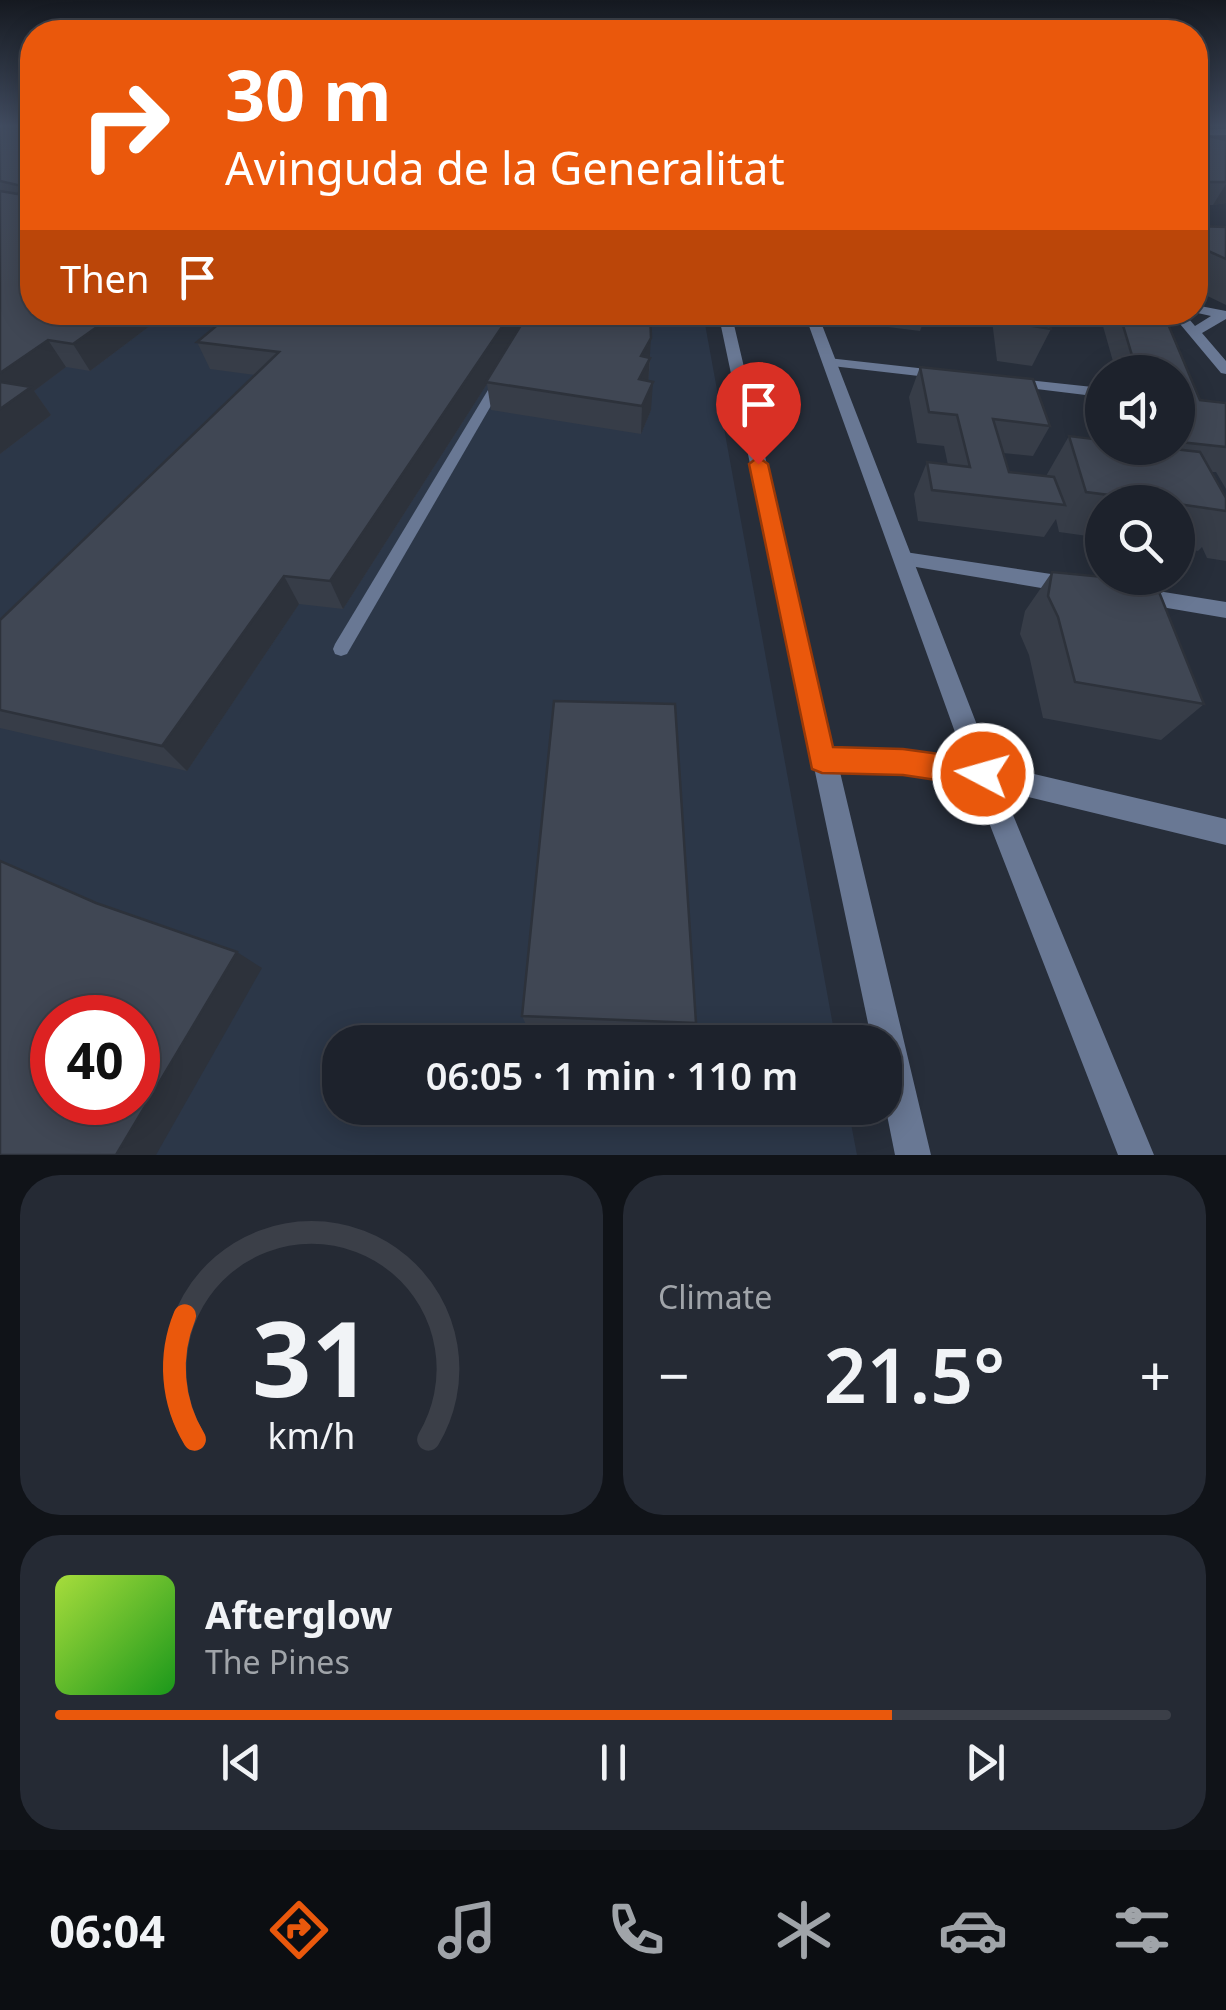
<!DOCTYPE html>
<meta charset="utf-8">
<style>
:root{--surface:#1d222c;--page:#252a34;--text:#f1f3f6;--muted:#a0a4a9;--line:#3b3f48;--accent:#ea580c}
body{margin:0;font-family:"Noto Sans",sans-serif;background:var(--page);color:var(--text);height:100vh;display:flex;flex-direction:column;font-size:38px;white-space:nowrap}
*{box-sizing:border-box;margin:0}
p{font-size:32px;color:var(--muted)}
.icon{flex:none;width:55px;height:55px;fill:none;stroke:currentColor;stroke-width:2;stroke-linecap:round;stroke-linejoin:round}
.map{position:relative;height:1155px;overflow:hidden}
.drawer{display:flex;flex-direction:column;gap:20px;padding:20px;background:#101318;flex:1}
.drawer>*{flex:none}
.hud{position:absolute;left:20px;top:20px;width:1188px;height:305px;border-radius:40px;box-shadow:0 5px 25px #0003,0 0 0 2px var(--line);background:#ea580c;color:#fff;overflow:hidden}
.fabs{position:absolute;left:1085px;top:355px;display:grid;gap:20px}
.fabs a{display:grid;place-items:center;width:110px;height:110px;border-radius:50%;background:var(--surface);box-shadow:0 5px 25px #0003,0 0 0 2px var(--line);font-size:50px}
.speed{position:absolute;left:30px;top:995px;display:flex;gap:20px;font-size:50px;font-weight:700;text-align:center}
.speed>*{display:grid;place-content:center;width:130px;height:130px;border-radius:50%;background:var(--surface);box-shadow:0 5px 25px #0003,0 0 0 2px var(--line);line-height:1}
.speed .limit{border:15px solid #d22;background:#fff;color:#111}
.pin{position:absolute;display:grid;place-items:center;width:85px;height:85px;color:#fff;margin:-102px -42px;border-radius:50% 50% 50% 0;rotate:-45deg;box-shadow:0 0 10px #0007}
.pin .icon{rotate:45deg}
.me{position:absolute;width:110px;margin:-55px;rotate:276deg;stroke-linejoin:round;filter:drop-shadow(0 0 8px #0008)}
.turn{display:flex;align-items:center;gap:35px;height:210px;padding:0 40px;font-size:45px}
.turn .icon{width:130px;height:130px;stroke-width:2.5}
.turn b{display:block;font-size:70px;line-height:85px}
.then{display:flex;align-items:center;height:95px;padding:0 40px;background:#0003;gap:20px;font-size:38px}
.big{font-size:75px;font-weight:600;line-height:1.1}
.drawer .card{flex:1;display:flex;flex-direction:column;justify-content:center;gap:15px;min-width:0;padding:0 35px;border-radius:40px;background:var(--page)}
.drawer .dial{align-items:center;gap:0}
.dial svg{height:260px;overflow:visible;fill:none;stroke:var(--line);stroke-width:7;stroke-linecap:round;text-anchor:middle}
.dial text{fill:var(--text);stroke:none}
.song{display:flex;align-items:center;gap:30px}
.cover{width:120px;height:120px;border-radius:15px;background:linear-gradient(135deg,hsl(80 70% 55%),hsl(120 70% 35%))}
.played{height:10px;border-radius:5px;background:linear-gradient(90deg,var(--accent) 75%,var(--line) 75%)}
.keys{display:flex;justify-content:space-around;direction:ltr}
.heat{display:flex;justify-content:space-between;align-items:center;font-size:55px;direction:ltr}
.drawer .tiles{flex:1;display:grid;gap:20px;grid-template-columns:1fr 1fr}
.card:last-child{grid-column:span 2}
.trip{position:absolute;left:322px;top:1025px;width:580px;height:100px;border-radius:40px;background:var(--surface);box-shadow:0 5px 25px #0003,0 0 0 2px var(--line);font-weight:600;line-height:100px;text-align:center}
.menu{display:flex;height:160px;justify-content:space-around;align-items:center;background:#0c0e12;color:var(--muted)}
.menu .icon{width:70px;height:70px}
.menu .active{color:var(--accent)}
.menu b{font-size:45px;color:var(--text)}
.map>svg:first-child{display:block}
</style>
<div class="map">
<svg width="1226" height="1155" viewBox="0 0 1226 1155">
<rect width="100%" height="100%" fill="#272e3a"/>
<path fill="#2c3748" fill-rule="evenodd" d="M0,125L32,312L703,313L836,1042H340V1108H848L857,1155H0ZM52,1018H138V1102H52Z"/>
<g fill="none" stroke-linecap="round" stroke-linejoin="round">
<polygon fill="#697894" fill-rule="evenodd" points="497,382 503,385 347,654 341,656 335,654 333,649 335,644 491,385"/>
<g fill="#697894" fill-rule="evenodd">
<polygon points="1226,129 1226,135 1195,136 1195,130"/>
<polygon points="1195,305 1226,311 1226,319 1202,333 1226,361 1226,374 1221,373 1170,312 1183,312 1195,326 1211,316 1193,312"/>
<polygon points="828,358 945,371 952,375 945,379 823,365 823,359"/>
<polygon points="1009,378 1102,388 1102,397 1004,385 1004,379"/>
<polygon points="905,552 1071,577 1078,580 1081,585 1078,590 1071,593 898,564 895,559"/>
<polygon points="1139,588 1226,602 1226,618 1132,602 1129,596 1132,590"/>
<polygon points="983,762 1226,819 1226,845 983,786 974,782 970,774 974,766"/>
</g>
<polygon fill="#697894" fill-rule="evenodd" points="718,312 731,312 834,749 903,751 965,760 804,312 817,312 996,774 1154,1155 1118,1155 974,784 903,773 840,772 931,1155 895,1155 885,1105 885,1042 872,1042"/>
</g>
<g fill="#373d48">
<polygon points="0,125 159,319 90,371 66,367 34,391 51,415 0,454"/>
<polygon points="1195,136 1226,140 1226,203 1213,205 1195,205"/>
<polygon points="1195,226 1226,227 1226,305 1195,290"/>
<polygon points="233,312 650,312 650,365 648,381 651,410 641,434 491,410 487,384 343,609 299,604 187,771 0,728 0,620 255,375 210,369 197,342"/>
<polygon points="857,312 927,312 920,331 856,323"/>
<polygon points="991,312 1047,312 1051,329 1032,366 997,361"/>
<polygon points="1099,312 1163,312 1200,400 1226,403 1226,489 1216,472 1212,472 1226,498 1226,561 1207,558 1202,547 1198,551 1178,548 1178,502 1102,502 1102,538 1059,532 1056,519 1044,537 918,521 914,494 927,462 948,465 944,446 917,443 909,397 920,367 1050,426 1033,456 1003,453 1009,472 1046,476 1069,436 1102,448 1178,448 1178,372 1116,372"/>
<polygon points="1052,572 1204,704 1161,740 1043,718 1029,655 1020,634 1025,611"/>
<polygon points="522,1016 696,1023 690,1035 528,1029"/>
</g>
<g fill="#2d323b">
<polygon points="1226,184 1226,203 1213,205"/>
<polygon points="118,312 155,312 159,319 90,371 73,344"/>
<polygon points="512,312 525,312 526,323 343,609 330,581"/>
<polygon points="651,338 648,385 638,407 641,356"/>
<polygon points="48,340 66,367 34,391 51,415 0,454 0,373"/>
<polygon points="653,382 651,410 641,434 642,406"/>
<polygon points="284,576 299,604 187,771 162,746"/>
<polygon points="237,952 262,968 156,1155 116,1155"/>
</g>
<g fill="#404754" stroke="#2d323b" stroke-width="2.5" fill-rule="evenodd">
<polygon points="0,125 32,125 32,312 118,312 73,344 48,340 0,373 0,191 18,194 22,186 0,181"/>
<polygon points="1204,135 1226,140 1226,182 1195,182 1195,136"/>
<polygon points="1195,226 1226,227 1226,259 1195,245"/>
<polygon points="233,312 512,312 330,581 284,576 162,746 0,710 0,620 279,352 197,342"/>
<polygon points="529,312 650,312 651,338 641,356 650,358 639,379 653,382 642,406 486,382"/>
<polygon points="1012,312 1047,312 1051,329 1014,323"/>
<polygon points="1119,312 1163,312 1200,400 1226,403 1226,447 1180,442 1178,438 1178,372 1140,372 1134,362"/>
<polygon points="920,367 1033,379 1050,426 993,419 1009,472 1054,477 1065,505 932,490 927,462 970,467 957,415 929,412"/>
<polygon points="0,382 31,387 0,409"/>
<polygon points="1069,436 1102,440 1102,448 1165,448 1200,452 1226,498 1226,511 1178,504 1178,502 1164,502 1086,492"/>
<polygon points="1052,572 1155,582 1204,704 1075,682 1058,617 1048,596"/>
<polygon points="554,701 675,704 696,1023 522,1016"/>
<path d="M0,861L96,903L237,952L116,1155H0ZM52,1018H138V1102H52Z"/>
</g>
<linearGradient id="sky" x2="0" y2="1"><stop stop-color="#151920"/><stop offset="0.44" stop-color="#414c60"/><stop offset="1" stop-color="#414c60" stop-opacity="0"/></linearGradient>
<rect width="1226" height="286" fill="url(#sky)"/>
<polygon fill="#ea580c" stroke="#983908" stroke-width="2.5" points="758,457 768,464 833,747 903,749 983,760 993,764 997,774 993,783 983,787 903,775 822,773 812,769 749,464"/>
</svg>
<div class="fabs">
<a><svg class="icon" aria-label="sound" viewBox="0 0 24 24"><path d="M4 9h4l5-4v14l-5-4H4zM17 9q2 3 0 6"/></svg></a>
<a><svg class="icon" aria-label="search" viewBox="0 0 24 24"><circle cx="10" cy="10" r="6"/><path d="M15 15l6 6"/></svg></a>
</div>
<div class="speed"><div class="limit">40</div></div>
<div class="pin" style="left:758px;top:464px;background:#d93025"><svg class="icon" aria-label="arrive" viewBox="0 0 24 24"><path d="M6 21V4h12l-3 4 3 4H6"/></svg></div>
<svg class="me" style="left:983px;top:774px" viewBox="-20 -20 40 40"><circle r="17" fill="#ea580c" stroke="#fff" stroke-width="3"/><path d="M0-11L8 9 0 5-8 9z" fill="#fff"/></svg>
<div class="trip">06:05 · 1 min · 110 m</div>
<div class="hud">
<div class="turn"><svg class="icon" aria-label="right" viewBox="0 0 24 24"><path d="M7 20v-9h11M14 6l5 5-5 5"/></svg><div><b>30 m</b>Avinguda de la Generalitat</div></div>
<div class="then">Then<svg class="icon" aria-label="arrive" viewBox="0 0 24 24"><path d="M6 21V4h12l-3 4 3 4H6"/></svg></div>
</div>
</div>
<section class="drawer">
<div class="tiles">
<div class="card dial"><svg viewBox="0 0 100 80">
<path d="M14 69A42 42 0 1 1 86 69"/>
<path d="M14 69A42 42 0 0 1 11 31" stroke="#ea580c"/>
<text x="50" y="56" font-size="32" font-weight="700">31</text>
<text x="50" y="72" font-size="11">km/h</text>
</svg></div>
<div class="card"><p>Climate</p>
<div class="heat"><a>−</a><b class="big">21.5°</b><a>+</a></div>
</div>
<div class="card">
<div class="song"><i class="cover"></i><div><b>Afterglow</b><p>The Pines</p></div></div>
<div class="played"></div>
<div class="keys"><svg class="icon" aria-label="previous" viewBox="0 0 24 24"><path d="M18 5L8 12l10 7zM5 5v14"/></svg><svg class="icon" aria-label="pause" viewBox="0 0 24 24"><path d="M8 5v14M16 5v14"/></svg><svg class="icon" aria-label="next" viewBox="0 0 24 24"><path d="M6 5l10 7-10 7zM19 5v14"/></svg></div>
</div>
</div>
</section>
<nav class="menu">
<b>06:04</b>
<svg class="icon active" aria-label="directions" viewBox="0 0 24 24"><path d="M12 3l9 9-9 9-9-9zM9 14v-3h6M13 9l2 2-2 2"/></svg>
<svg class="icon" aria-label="music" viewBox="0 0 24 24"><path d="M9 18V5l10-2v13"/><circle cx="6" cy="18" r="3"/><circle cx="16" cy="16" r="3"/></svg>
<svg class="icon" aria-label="phone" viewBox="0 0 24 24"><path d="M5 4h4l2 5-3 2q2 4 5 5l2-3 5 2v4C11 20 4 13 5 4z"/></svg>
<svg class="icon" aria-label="climate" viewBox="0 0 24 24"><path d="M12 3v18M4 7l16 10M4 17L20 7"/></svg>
<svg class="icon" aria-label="car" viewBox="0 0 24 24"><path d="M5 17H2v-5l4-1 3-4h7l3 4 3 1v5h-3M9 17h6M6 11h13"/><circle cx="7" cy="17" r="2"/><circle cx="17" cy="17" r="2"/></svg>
<svg class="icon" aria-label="filters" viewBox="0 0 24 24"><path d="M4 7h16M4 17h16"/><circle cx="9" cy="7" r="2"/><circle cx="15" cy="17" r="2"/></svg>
</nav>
